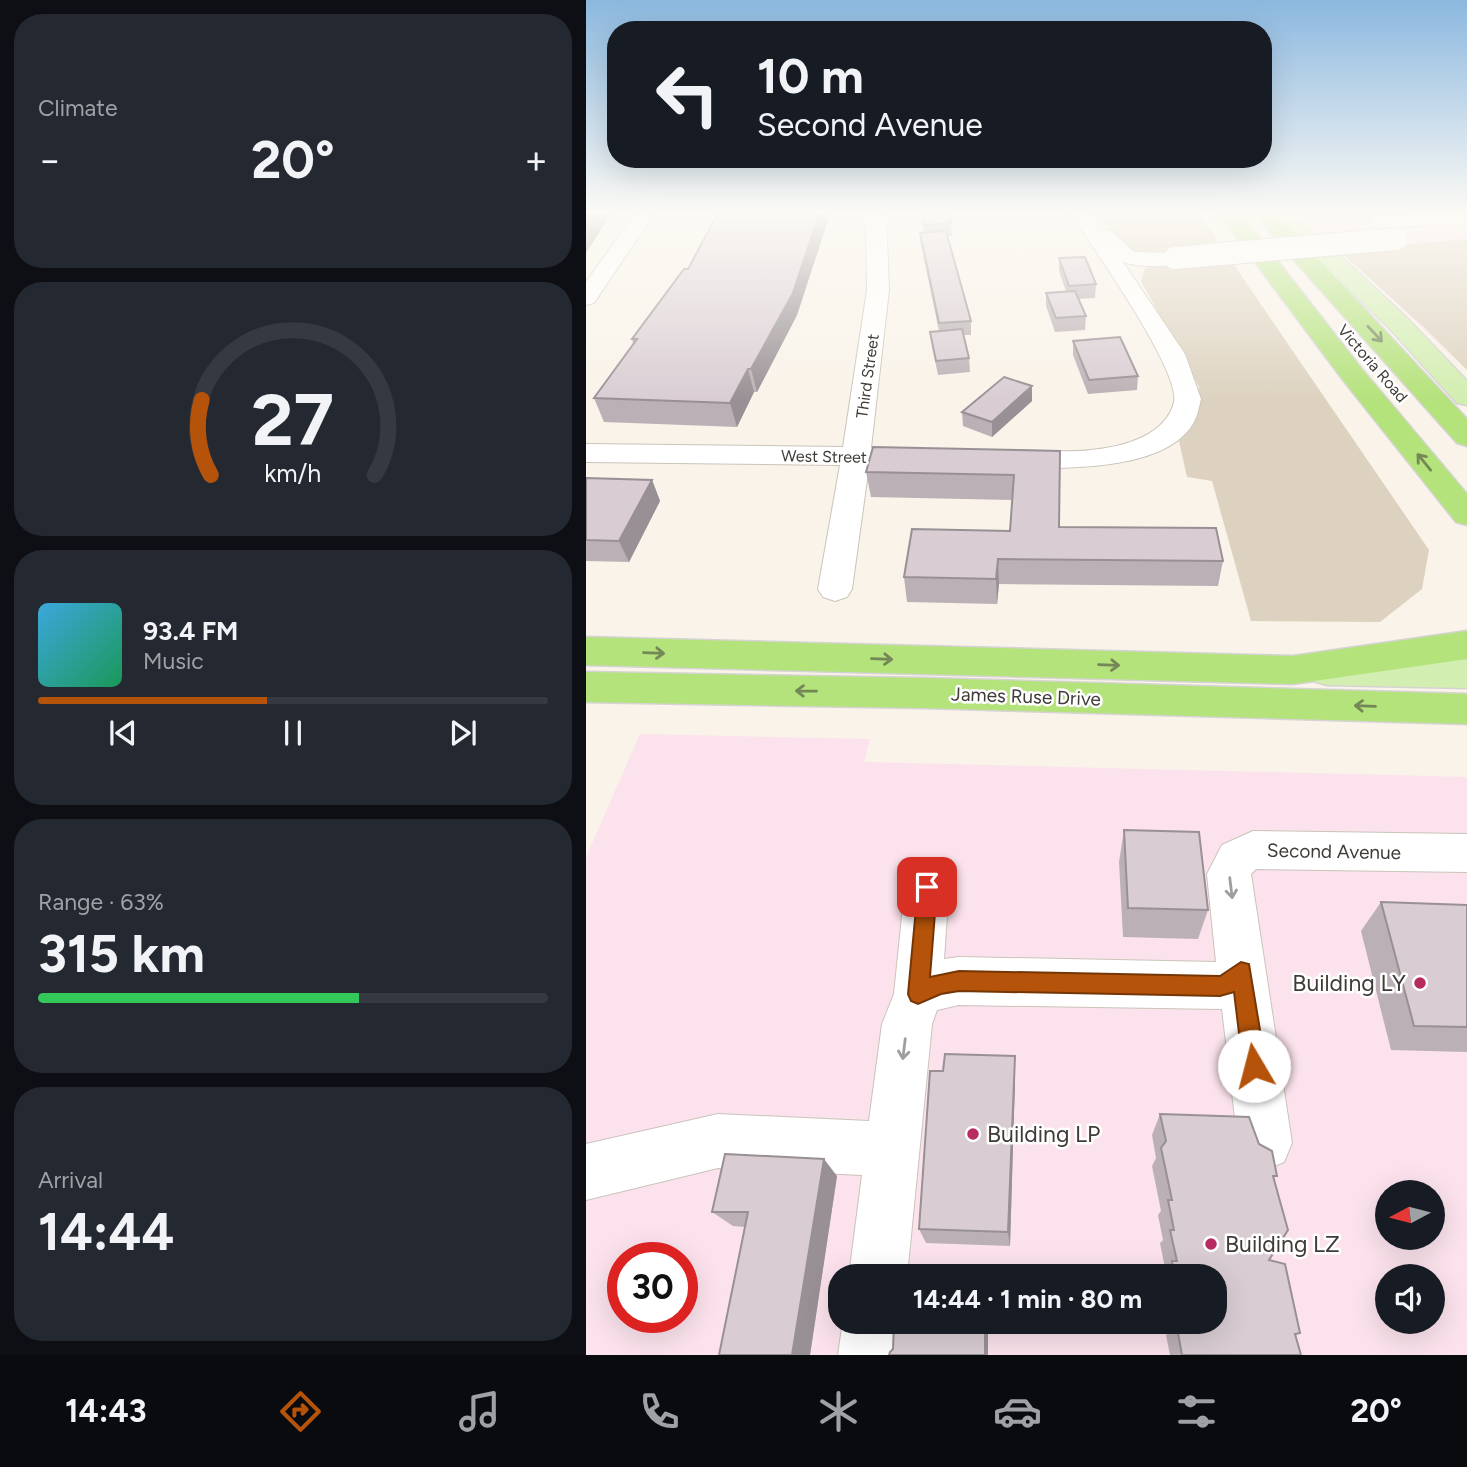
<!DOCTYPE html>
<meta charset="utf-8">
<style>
:root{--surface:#171b24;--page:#242831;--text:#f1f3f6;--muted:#9ea1a6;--line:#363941;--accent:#b45309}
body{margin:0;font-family:Figtree,sans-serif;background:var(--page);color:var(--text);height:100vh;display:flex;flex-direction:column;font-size:26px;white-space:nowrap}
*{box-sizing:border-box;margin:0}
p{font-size:23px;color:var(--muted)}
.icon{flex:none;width:38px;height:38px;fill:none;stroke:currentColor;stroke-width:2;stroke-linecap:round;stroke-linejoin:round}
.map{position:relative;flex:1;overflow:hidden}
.side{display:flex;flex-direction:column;gap:14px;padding:14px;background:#0d0f14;width:586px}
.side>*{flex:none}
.guide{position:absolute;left:21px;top:21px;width:665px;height:147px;border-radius:28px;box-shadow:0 7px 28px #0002;background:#171b24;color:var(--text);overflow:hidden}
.needle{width:46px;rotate:263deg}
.buttons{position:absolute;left:789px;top:1180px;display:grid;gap:14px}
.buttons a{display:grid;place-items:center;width:70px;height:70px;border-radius:50%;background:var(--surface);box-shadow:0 7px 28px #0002;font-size:35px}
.speed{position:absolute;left:21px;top:1242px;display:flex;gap:14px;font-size:35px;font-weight:700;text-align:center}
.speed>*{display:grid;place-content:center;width:91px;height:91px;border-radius:50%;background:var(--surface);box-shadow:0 7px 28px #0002;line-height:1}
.speed .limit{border:10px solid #d22;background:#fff;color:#111}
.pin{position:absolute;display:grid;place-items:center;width:60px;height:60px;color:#fff;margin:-30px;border-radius:14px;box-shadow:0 4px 10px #0006}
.me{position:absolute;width:77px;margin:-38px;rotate:352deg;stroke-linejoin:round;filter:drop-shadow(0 0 5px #0008)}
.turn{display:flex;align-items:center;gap:24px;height:147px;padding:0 35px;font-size:32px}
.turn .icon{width:91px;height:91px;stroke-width:2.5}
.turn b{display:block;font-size:49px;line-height:60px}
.big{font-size:52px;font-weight:700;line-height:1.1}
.side .tile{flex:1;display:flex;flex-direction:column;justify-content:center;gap:10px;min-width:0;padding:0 24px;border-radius:28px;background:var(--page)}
.side .dial{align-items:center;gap:0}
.dial svg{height:182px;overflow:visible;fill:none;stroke:var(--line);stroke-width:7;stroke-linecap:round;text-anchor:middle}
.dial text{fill:var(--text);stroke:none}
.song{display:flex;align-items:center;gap:21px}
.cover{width:84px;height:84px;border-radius:10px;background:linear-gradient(135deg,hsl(200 70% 55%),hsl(150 70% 35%))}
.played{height:7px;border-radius:4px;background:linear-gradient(90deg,var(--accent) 45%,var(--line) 45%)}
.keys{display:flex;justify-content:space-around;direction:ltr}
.heat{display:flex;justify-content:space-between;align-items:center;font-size:38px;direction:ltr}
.charge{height:10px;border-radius:5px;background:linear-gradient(90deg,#34c759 63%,var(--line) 0)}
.trip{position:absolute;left:242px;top:1264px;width:399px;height:70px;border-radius:28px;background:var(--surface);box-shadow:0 7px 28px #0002;font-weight:700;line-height:70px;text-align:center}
.tab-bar{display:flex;height:112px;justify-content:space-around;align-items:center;background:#090b0e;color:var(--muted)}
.tab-bar .icon{width:49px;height:49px}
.tab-bar .selected{color:var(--accent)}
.tab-bar b{font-size:32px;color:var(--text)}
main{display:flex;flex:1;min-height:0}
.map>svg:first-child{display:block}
</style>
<main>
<section class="side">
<div class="tile"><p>Climate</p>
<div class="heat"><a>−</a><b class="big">20°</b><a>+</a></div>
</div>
<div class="tile dial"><svg viewBox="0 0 100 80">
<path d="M14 69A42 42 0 1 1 86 69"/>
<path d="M14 69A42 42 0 0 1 10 36" stroke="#b45309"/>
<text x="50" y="56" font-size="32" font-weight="700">27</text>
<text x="50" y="72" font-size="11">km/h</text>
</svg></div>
<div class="tile">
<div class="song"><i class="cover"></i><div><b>93.4 FM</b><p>Music</p></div></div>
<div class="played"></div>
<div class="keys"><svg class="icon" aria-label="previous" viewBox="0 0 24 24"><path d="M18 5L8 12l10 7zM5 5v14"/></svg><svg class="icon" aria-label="pause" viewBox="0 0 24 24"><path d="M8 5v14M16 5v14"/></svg><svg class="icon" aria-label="next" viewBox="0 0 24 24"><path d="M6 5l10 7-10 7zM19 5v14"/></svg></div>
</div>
<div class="tile"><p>Range · 63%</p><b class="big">315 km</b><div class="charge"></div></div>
<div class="tile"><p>Arrival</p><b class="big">14:44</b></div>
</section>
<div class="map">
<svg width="881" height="1355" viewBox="0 0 881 1355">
<rect width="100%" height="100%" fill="#f9f3e9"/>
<g fill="#fbe2ec" fill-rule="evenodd">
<polygon points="707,211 881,211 881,370 773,268"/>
<path d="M54,734L284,739L278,762L881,777V1355H0V857ZM802,1192H847V1237H802ZM37,1258H96V1318H37ZM254,1276H628V1321H254ZM802,1276H847V1321H802Z"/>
</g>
<g fill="#ddd2bf">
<path d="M510,211H611L843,550L836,589L794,622L665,621L626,481L601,477L593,441L611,412L613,387L555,281L559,269L583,252C534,257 535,250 510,211Z"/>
<polygon points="881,239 881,370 840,329 752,250"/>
</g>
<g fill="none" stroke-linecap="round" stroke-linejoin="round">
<defs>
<g id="minor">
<polygon points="51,211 70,211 8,303 0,305 0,282"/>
<polygon points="175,211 300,211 303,290 285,448 345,451 349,457 345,463 335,466 283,465 266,589 261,597 249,601 237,597 232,589 254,465 0,462 0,444 257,447 281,290 280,217 184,217"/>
<path d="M483,211H503L515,230L525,231L548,252L597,253L600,258L597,263C577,267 556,268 537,262L599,354L615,399C613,406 612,414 609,420C583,473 474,468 425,468L415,465L411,459L415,453L425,450C451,450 479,453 505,450C536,447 580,436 588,402C595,370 504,244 483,211Z"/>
<polygon points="881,211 881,223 793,228 786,226 783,222 786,218 793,216"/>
<polygon points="667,831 881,834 881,872 670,869 665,874 706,1143 698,1162 679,1170 660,1162 652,1143 636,1009 373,1005 351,1010 346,1024 321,1276 263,1276 276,1175 132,1168 0,1200 0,1144 132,1114 283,1121 296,1024 308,994 319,887 325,873 341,867 357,873 363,887 358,959 373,957 630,962 621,874 636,845"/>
<polygon points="257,1321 317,1321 314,1355 252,1355"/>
</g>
<g id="major">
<polygon points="676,211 699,211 733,236 736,241 733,245 744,246 821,318 881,381 881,405 871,403 803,328 728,256 725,251 728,247 717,246"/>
<polygon points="741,657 881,660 881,688 741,685 727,681 722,671 727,661"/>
</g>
<g id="highway">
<polygon points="630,211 651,211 679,245 676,249 684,251 775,368 881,494 881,525 870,522 757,380 668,261 665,256 668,252 660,250"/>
<polygon points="667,211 689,211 716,242 713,247 697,247"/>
<polygon points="714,246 722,248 881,419 881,446 871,443 706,258 703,253 706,248"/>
<polygon points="881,631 881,659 707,684 0,665 0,637 707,656"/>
<polygon points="0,672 337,678 881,694 881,724 337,708 0,702"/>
</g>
</defs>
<use href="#minor" stroke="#cac4ba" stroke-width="2"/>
<use href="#major" stroke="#d5d4d3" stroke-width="3"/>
<use href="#highway" stroke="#d5d4d3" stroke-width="3"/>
<use href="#minor" fill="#fff" fill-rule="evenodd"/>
<use href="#major" fill="#d2eeb0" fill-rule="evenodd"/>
<use href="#highway" fill="#b4e27b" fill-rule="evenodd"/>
<defs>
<polyline id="minor-bridge" points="589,258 810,239"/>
</defs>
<use href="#minor-bridge" stroke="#cac4ba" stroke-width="24" stroke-linecap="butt"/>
<use href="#minor-bridge" stroke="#fff" stroke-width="22"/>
</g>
<g fill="#bbb0b5">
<polygon points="335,211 363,211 365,223 366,236 362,236 385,321 385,335 377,335 383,358 384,372 352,375 346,346 344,332 353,331 335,245 334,233 338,232"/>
<polygon points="242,220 211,315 171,392 168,392 151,427 18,422 8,398 47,344 46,339"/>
<polygon points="473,258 510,284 509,298 492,299 500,316 499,330 469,332 460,306 460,293 480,291 473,271"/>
<polygon points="487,341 552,376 551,390 502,394 487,355"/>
<polygon points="446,401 406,437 377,426 376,412"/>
<polygon points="474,451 473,527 637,561 632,586 413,584 411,604 321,602 318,577 424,531 426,500 285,497 280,472"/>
<polygon points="0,478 66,480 74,501 43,562 0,561"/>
<polygon points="538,830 622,910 612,939 537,937 533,862"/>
<polygon points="795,902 881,905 881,1052 805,1050 775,931"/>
<polygon points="357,1071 429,1079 424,1246 340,1243 333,1229"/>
<polygon points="574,1114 673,1144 691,1176 688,1178 683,1260 714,1333 710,1335 715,1355 584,1355 580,1335 583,1333 582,1321 628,1321 628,1276 576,1276 576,1273 579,1268 574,1243 577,1240 572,1215 575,1211 566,1166 570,1158 566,1135"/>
<polygon points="251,1176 224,1355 133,1355 159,1227 147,1226 126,1212"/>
</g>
<g fill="#989094">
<polygon points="5,211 27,211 0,253 0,219"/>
<polygon points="234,211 240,211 242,220 211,315 171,392 165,369"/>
<polygon points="162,369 168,392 151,427 144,403"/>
<polygon points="446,386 446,401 406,437 406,422"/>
<polygon points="66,480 74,501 43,562 33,541"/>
<polygon points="412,559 413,584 411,604 410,579"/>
<polygon points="429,1056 429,1079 424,1246 422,1232"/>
<polygon points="238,1159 251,1176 224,1355 206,1355"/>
<polygon points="399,1321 402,1329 402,1355 399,1355"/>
</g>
<g fill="#d9cdd3" stroke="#989094" stroke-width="2">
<polygon points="0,211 5,211 0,219"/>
<polygon points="133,211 234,211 207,293 165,369 162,369 144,403 8,398 51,339 46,339 98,269 102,269"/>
<polygon points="336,211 363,211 365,223 338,225"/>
<polygon points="360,231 385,321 353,323 334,233"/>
<polygon points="499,257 510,284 483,286 473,258"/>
<polygon points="489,291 500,316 470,318 460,293"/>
<polygon points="376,329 383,358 350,361 344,332"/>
<polygon points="534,337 552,376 503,380 487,341"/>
<polygon points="418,377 446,386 406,422 376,412"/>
<polygon points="287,447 474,451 473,527 630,528 637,561 412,559 410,579 318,577 326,529 424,531 428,475 280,472"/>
<polygon points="0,478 66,480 33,541 0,540"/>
<polygon points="538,830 613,832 622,910 542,908"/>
<polygon points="795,902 881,905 881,1027 828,1026"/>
<polygon points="359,1054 429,1056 422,1232 333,1229 344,1071 357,1071"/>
<polygon points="574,1114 663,1117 673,1144 686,1151 691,1176 687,1176 702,1230 683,1260 699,1264 714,1333 709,1334 715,1355 596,1355 591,1328 595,1327 594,1321 628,1321 628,1276 588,1276 586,1261 591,1261 584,1230 588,1230 582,1200 586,1200 575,1148 580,1141"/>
<polygon points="139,1154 238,1159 206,1355 133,1355 162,1212 126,1212"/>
<polygon points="308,1321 399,1321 399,1355 303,1355 304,1352 307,1349"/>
</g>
<defs><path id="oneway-shaft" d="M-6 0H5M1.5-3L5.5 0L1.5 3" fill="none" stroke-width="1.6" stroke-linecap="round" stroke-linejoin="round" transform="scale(1.75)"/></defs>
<g stroke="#748756">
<use href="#oneway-shaft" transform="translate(789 334) rotate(47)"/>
<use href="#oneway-shaft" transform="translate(838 462) rotate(-129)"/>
<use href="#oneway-shaft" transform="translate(68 653) rotate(2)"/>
<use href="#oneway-shaft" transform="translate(296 659) rotate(2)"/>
<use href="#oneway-shaft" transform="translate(523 665) rotate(2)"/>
<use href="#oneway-shaft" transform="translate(220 691) rotate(-179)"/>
<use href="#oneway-shaft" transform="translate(779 706) rotate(-178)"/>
</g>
<g stroke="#9f9e9c">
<use href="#oneway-shaft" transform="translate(645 888) rotate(83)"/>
<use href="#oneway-shaft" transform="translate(318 1049) rotate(97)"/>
</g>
<linearGradient id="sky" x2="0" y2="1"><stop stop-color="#8bb8df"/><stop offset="0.53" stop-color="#fcfaf5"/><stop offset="1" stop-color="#fcfaf5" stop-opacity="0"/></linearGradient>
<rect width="881" height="401" fill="url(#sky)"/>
<polygon fill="#b45309" stroke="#753606" stroke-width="2" points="341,878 348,880 351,887 344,977 373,971 634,976 655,962 663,964 680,1066 676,1074 668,1077 661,1074 657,1066 648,992 634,996 373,991 355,994 332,1004 325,1001 322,994 332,887 334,880"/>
<g fill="#b82b60" stroke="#fff" stroke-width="2.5">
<circle cx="834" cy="983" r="7"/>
<circle cx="387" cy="1134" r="7"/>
<circle cx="625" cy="1244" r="7"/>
</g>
<g text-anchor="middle" stroke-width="5" stroke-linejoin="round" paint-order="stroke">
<g font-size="16" fill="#3f3c38" stroke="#fff">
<text transform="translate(787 363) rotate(49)" y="6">Victoria Road</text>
<text transform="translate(281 376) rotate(-82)" y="6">Third Street</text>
<text transform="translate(238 456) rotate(1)" y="6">West Street</text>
</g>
<g font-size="19" fill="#3f3c38" stroke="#fff">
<text transform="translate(440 696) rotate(2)" y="7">James Ruse Drive</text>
<text transform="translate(748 851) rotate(1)" y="7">Second Avenue</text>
</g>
<g font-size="23" fill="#3f3c38" stroke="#fff" text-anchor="start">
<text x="820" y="991" text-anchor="end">Building LY</text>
<text x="401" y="1142">Building LP</text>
<text x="639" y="1252">Building LZ</text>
</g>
</g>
</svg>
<div class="buttons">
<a><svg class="needle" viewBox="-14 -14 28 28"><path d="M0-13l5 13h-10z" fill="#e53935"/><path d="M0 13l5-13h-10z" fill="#9ea1a6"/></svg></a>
<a><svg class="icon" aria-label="sound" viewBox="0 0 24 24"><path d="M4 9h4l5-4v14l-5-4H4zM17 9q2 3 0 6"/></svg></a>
</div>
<div class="speed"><div class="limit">30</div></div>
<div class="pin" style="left:341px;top:887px;background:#d93025"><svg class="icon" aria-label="arrive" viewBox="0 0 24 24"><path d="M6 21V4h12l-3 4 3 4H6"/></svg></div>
<svg class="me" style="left:668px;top:1066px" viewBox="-20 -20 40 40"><circle r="19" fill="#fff"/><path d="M0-13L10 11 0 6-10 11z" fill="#b45309"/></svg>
<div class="trip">14:44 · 1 min · 80 m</div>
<div class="guide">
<div class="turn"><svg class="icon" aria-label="left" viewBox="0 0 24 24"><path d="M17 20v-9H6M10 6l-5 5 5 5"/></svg><div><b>10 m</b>Second Avenue</div></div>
</div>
</div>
</main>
<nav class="tab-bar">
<b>14:43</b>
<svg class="icon selected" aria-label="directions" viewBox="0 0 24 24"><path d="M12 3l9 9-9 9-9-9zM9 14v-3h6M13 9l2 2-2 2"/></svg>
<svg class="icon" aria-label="music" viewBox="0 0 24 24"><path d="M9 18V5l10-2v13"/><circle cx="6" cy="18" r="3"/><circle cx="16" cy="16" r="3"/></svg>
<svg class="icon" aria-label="phone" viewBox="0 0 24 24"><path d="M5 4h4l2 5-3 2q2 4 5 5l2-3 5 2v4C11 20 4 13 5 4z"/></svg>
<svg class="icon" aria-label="climate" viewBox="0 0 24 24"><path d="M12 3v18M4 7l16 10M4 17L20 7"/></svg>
<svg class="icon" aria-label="car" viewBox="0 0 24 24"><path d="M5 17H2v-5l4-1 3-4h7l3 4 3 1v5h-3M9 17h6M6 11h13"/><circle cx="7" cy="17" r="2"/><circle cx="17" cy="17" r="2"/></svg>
<svg class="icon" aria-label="filters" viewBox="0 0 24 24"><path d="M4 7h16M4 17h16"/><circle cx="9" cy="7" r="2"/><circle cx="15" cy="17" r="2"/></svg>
<b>20°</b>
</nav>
